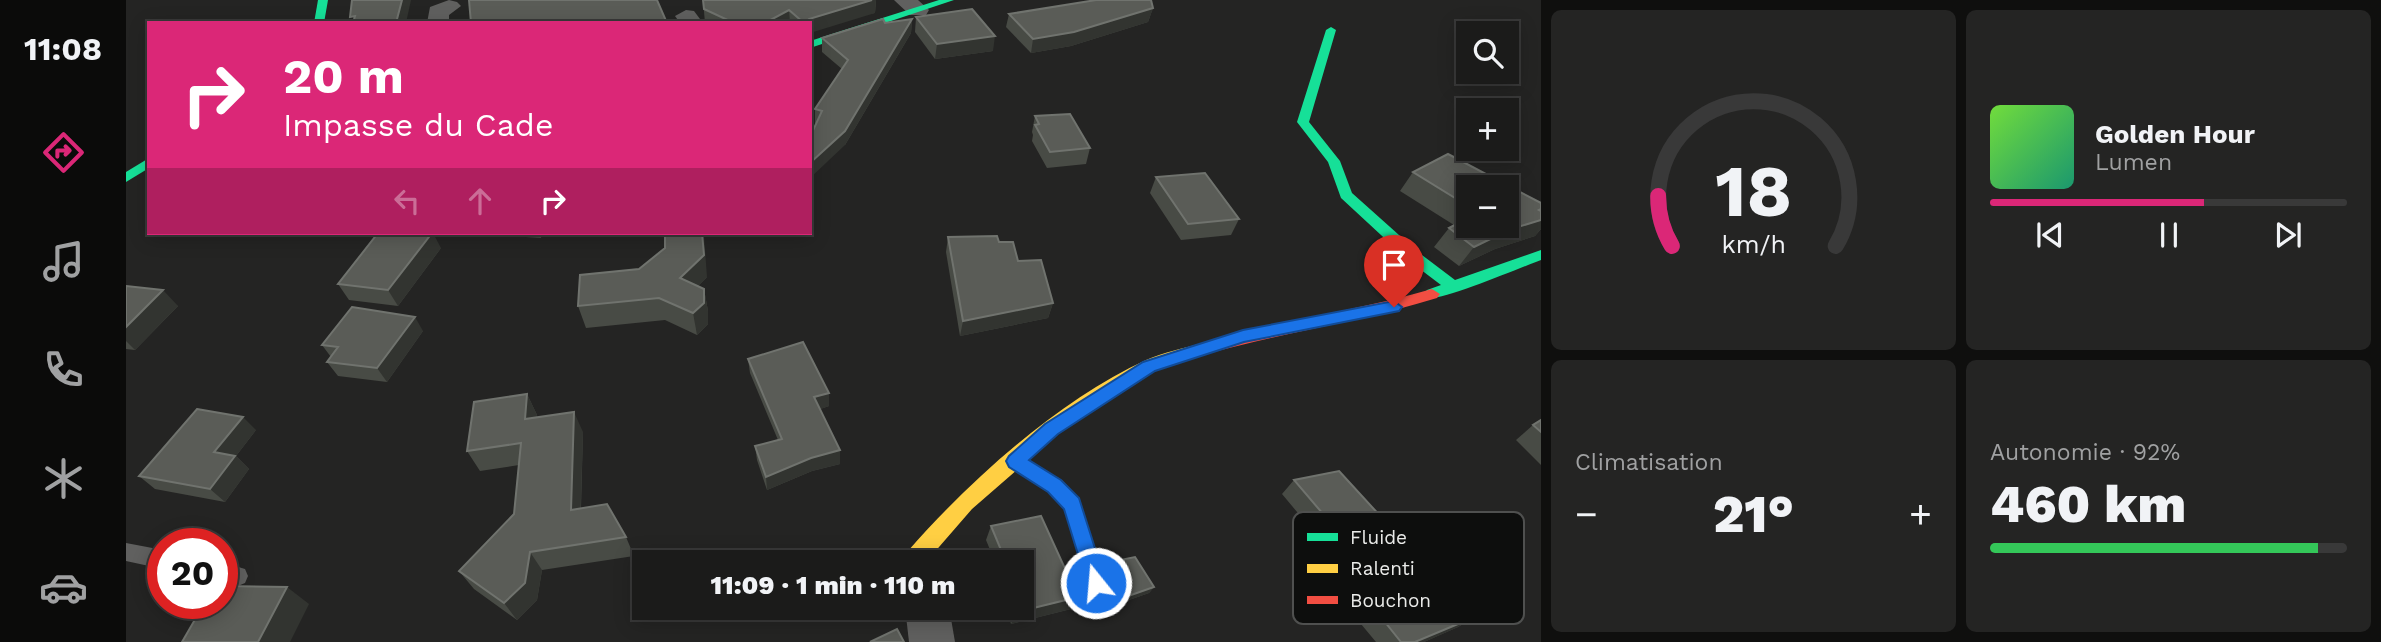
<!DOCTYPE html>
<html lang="fr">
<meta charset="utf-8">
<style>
:root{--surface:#1b1b1a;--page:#242423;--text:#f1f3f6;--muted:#a0a1a2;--line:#393939;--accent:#db2777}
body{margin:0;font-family:"Work Sans",sans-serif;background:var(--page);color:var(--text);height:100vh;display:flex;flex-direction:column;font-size:26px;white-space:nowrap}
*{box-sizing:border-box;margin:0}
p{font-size:23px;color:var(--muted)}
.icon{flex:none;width:38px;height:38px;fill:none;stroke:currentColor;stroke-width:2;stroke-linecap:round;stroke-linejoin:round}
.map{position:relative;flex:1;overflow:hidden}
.sheet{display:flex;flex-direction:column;gap:10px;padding:10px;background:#0f0f0e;width:840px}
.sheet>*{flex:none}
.guide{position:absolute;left:21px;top:21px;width:665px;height:214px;border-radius:0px;box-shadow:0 4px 18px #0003,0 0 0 2px var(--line);background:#db2777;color:#fff;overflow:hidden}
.tools{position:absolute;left:1330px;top:21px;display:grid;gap:14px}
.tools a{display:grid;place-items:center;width:63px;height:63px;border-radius:0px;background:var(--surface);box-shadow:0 4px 18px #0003,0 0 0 2px var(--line);font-size:35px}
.speed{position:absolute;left:21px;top:528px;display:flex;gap:14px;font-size:35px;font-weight:700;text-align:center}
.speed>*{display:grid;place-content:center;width:91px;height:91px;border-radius:50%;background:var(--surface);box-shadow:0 4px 18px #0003,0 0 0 2px var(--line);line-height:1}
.speed .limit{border:10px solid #d22;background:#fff;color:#111}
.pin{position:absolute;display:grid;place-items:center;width:60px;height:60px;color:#fff;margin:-72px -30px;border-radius:50% 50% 50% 0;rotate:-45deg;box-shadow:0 0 7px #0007}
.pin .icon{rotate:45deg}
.me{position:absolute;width:77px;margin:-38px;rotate:343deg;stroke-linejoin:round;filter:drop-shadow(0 0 5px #0008)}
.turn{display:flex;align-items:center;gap:24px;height:147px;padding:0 21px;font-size:32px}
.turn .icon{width:91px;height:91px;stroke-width:2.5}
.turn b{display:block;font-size:49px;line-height:60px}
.lanes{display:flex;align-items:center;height:66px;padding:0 21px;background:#0003;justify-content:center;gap:35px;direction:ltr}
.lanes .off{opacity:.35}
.big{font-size:52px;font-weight:800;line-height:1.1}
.sheet .widget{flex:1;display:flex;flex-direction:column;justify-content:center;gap:10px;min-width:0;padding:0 24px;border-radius:10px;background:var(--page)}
.sheet .dial{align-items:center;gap:0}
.dial svg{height:182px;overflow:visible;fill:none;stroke:var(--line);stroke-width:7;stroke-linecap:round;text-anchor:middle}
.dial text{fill:var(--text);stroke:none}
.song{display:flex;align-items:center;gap:21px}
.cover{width:84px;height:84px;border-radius:10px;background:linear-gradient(135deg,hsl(100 70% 55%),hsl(160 70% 35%))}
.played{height:7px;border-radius:4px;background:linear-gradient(90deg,var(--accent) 60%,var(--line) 60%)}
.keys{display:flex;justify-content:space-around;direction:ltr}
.heat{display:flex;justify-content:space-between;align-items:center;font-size:38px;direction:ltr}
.charge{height:10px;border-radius:5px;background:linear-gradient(90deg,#34c759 92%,var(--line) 0)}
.sheet .tiles{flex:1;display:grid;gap:10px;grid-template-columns:repeat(2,1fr)}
.trip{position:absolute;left:506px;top:550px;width:402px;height:70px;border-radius:0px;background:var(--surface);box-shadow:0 4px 18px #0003,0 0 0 2px var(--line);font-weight:800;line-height:70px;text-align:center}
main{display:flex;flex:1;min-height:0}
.tabs{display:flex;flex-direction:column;width:126px;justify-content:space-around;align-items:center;background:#0b0b0a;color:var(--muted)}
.tabs .icon{width:49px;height:49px}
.tabs .active{color:var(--accent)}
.tabs b{font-size:32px;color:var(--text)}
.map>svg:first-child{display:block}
</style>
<main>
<nav class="tabs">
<b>11:08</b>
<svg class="icon active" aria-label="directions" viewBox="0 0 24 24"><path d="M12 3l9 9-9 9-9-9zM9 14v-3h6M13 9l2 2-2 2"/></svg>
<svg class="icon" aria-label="music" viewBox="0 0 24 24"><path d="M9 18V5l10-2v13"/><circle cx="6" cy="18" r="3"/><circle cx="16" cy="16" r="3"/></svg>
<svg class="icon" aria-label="phone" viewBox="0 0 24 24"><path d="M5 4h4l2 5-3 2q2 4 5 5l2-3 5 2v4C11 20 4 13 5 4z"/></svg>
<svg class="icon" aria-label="climate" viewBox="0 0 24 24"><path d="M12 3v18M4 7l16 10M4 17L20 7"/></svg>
<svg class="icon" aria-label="car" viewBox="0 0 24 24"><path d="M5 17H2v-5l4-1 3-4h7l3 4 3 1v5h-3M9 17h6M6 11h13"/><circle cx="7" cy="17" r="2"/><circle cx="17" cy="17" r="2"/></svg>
</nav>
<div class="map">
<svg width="1415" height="642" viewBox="0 0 1415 642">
<rect width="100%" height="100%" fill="#242423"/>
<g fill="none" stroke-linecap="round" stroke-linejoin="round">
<g fill="#60605f" fill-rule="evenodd">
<polygon points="889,453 936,480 953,498 980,583 977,590 970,593 963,590 938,508 922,492 883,467 880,461 883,455"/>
<polygon points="0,543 37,550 37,569 0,561"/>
<polygon points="96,562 119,569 122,576 119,583 112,586 96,582"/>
</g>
<g fill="#60605f" fill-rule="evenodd">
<polygon points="323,0 331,2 335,6 323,15 323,23 301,23 304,7"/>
<polygon points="768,0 792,0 803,10 800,15 784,15"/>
<polygon points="560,10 568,11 577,23 554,23 549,16"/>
<polygon points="779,607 823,607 829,642 783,642"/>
</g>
<g fill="#16e098" fill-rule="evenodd">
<polygon points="192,0 202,0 198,23 188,23"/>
<polygon points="813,0 828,0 684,48 684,41"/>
<path d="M1205,27L1210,30L1183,122L1214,161L1226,193L1292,252L1329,280L1415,250V260C1396,267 1314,302 1301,298L1298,294L1301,290L1315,285L1282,260L1215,198L1202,162L1171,122L1200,30Z"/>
<polygon points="23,158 23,168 0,182 0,172"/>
</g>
<path fill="#ffcf43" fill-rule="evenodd" d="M1077,343L1083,345L1085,349L1083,353L1027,372L932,434L846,509L800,562H780L782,551C844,480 933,400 1020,360C1038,352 1058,348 1077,343Z"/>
<path fill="#f24e42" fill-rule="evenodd" d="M1306,289L1314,294L1311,298C1234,322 1154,333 1077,355L1071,353L1069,349L1071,345C1148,320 1229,312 1306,289Z"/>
</g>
<g fill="#484b45" fill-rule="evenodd">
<polygon points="577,0 750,0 749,13 684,23 579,23"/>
<polygon points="1027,8 1022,22 945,46 905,53 880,27 883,14"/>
<polygon points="790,17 867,51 809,59 789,32"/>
<polygon points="786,19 785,33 719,145 689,123 689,109 716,69 696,52 696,38 759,23"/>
<polygon points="909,116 964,148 960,164 921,168 906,141 907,135 906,132"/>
<path d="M1322,154L1415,203V229L1409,236L1369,249L1333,266L1308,247L1323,228L1328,225L1274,191L1287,172ZM1342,187H1381V226H1342Z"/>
<polygon points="1030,177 1113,219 1105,235 1055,240 1024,193"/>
<polygon points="383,233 416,233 415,238 384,236"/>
<polygon points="822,237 873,242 892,261 927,303 922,318 834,336 820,252"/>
<polygon points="315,248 272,306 223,300 212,284"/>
<polygon points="581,277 572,286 578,289 582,311 582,324 571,335 539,320 460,328 452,306"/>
<polygon points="0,286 52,306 9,350 0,349"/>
<polygon points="297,331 261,382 212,376 201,362 205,357 196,345"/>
<polygon points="622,359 703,393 703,406 694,409 714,464 686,471 641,490 631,460 629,446 652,440 624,373"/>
<polygon points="401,394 411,415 411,417 457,432 455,508 500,537 508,556 416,570 411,600 391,620 348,589 333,571 388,514 393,465 354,471 341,451"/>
<polygon points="1415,420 1415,465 1390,440 1407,425"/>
<polygon points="130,430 110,456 123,469 99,502 29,489 13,476"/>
<polygon points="1168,480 1268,531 1351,616 1332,627 1298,642 1250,642 1235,624 1251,612 1254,611 1156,494"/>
<polygon points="865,526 945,609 885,624 880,607 896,607 896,562 869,562 860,540"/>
<polygon points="984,562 1028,587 1023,593 980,608 980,569"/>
</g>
<g fill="#323430">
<polygon points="276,0 285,0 280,23 270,23"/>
<polygon points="746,0 750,0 749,13 684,33 684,23 682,23 683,19"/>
<polygon points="1027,8 1022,22 945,46 905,53 907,39"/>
<polygon points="663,10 664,23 639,23"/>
<polygon points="786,19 785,33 719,145 684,178 684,163"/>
<polygon points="869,36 867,51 809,59 811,44"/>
<polygon points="1415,209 1415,229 1409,236 1369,249 1333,266 1348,247"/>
<polygon points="307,233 315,248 272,306 262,290"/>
<polygon points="576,233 578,233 578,236 581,277 559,300 554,278"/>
<polygon points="578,289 582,311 582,324 571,335 567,313"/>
<polygon points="37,290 52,306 9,350 0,341 0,327"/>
<polygon points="927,303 922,318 834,336 837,321"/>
<polygon points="289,317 297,331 261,382 251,368"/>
<polygon points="703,393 703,406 689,411 688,397"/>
<polygon points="401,394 411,415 409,440 399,419"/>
<polygon points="448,412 457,432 454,529 445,510"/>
<polygon points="117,417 130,430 110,456 123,469 99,502 84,489 88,452"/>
<polygon points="714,450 714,464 686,471 641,490 640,477 685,458"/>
<polygon points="404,552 416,570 411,600 391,620 378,603"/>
<polygon points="161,587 183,604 164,642 132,642"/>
<polygon points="1028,587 1023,593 980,608 985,602"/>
<polygon points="952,597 945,609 885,624 891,612"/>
<polygon points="1351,616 1332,627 1298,642 1289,642"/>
</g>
<g fill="#5a5c57" stroke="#70736e" stroke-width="2">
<polygon points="226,0 276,0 270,23 227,23 229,16 224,17"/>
<polygon points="343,0 531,0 541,23 345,23"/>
<polygon points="577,0 746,0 683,19 682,23 678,23 663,10 639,23 608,23 578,9"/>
<polygon points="970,0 1025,0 1027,8 948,32 907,39 883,14"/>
<polygon points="846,9 869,36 811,44 790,17"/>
<polygon points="757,19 759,23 786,19 719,131 684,163 684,137 696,111 689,109 722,60 696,38"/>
<polygon points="944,114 964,148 924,152 909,125 913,124 909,116"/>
<polygon points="1322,154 1415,203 1415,209 1413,210 1415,211 1415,220 1385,229 1348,247 1323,228 1342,218 1342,226 1381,226 1381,187 1342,187 1342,206 1287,172"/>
<polygon points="1079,173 1113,219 1062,224 1030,177"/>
<polygon points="252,233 306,233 262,290 212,284"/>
<polygon points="539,233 576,233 578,255 554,278 578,289 578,303 567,313 533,298 452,306 454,275 513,269 539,248"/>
<polygon points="871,236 873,242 887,242 892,261 915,260 927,303 837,321 822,237"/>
<polygon points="0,286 37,290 0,327"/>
<polygon points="226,307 289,317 251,368 201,362 212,347 196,345"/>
<polygon points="677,342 703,393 688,397 714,450 685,458 640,477 629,446 656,439 622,359"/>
<polygon points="401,394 399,419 448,412 445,510 481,504 500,537 404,552 399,583 378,603 333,571 388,514 395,443 341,451 348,402"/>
<polygon points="71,409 117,417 88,452 109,456 84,489 13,476"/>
<polygon points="1415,420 1415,432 1407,425"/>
<polygon points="1213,471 1268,531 1273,529 1351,616 1289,642 1275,642 1251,612 1274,604 1168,480"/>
<polygon points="915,516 952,597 891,612 889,607 896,607 896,562 880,562 865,526"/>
<polygon points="587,557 592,562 583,562"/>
<polygon points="1009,557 1028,587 985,602 984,562"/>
<polygon points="96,586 161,587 132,642 56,642 78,604 96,604"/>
<polygon points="771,629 778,642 744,642"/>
</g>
<polygon fill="#1a73e8" stroke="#114b97" stroke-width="2" points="1268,301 1276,307 1273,311 1118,342 1029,371 932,434 903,460 935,480 953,498 980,583 977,590 970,593 963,590 938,509 922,492 883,467 880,461 883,456 919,424 1017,362 1117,330"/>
<rect x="1167" y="512" width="231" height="112" rx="10" fill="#0d0e0d" stroke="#4f504f" stroke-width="2"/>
<rect x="1181" y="533" width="31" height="8" fill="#16e098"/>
<rect x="1181" y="564" width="31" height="9" fill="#ffcf43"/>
<rect x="1181" y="596" width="31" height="8" fill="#f24e42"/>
<g font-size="19" fill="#eaebe9">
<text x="1224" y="544">Fluide</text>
<text x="1224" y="575">Ralenti</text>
<text x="1224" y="607">Bouchon</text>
</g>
</svg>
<div class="tools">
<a><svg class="icon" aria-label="search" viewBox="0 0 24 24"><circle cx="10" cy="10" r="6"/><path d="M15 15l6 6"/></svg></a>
<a>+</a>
<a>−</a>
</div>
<div class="speed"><div class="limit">20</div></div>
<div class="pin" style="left:1268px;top:307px;background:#d93025"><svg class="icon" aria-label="arrive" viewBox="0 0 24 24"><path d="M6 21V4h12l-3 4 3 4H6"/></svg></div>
<svg class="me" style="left:970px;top:583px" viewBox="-20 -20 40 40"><circle r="17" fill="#1a73e8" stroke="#fff" stroke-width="3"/><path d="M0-11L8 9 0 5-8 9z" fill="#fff"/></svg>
<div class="trip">11:09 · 1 min · 110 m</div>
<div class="guide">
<div class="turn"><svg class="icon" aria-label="right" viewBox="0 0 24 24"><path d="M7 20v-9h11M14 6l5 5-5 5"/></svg><div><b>20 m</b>Impasse du Cade</div></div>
<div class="lanes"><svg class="icon off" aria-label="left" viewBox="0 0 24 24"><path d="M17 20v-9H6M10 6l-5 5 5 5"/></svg><svg class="icon off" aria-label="ahead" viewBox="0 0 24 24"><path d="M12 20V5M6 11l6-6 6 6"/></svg><svg class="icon" aria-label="right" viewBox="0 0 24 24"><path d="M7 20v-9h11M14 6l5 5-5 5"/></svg></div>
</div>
</div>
<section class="sheet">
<div class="tiles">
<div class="widget dial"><svg viewBox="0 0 100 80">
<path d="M14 69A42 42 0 1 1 86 69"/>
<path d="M14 69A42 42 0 0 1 8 47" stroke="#db2777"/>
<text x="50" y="56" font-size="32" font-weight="700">18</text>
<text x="50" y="72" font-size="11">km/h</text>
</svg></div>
<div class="widget">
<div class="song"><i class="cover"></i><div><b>Golden Hour</b><p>Lumen</p></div></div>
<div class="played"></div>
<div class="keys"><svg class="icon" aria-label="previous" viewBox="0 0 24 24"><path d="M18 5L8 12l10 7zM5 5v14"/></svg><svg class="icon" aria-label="pause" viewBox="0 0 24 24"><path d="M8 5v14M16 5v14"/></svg><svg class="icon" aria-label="next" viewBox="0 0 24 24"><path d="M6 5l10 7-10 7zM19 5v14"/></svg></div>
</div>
<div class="widget"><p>Climatisation</p>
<div class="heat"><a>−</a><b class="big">21°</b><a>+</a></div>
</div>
<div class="widget"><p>Autonomie · 92%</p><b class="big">460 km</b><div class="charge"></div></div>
</div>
</section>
</main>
